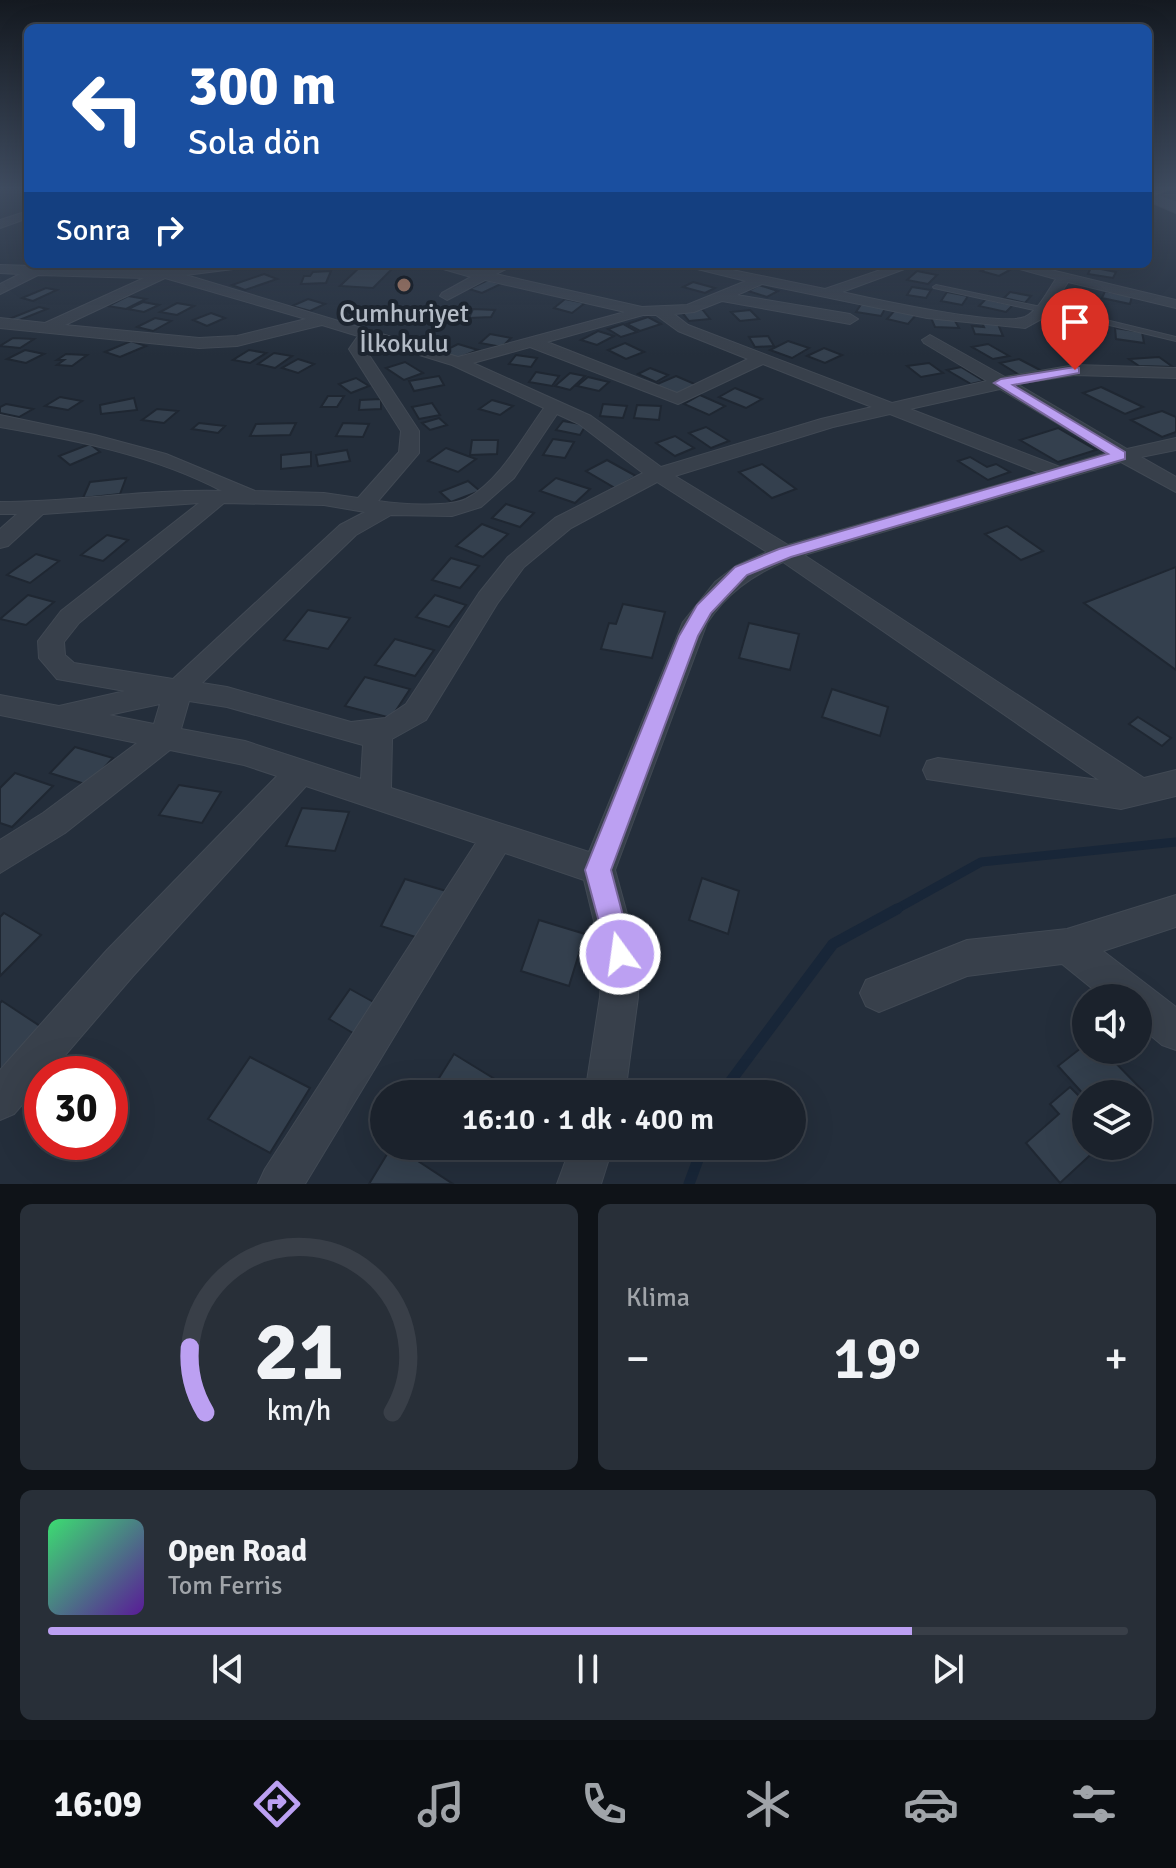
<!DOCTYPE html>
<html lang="tr">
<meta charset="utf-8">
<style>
:root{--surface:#1b222c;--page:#282f38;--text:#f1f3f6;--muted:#a0a4a9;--line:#393f48;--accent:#bca0f2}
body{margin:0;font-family:Signika,sans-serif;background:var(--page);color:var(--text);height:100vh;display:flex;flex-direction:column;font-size:30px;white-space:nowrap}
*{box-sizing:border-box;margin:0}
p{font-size:26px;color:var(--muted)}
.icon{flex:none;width:44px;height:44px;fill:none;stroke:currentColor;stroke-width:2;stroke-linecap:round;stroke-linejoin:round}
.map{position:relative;height:1184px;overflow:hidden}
.sheet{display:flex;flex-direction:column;gap:20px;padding:20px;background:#0f1318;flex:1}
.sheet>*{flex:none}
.hud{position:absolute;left:24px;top:24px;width:1128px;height:244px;border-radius:12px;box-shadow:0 8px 32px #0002,0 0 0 2px var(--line);background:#1a4fa0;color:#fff;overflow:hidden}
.fabs{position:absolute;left:1072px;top:984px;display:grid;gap:16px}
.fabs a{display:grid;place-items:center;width:80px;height:80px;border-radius:50%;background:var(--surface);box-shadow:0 8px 32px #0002,0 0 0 2px var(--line);font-size:40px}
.speed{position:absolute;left:24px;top:1056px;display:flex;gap:16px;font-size:40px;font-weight:700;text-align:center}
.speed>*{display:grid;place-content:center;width:104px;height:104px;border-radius:50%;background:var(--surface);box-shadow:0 8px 32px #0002,0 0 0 2px var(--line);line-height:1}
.speed .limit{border:12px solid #d22;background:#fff;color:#111}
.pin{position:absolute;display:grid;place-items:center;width:68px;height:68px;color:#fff;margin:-82px -34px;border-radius:50% 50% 50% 0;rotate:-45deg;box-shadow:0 0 8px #0007}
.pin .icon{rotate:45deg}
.me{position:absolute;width:88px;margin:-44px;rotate:346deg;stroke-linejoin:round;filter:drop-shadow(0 0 6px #0008)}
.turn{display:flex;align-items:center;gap:28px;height:168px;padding:0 32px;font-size:36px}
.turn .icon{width:104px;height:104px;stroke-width:2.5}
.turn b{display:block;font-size:56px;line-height:68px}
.then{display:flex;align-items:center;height:76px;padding:0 32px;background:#0003;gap:16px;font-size:30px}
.big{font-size:60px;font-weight:600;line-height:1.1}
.sheet .widget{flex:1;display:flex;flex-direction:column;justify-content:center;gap:12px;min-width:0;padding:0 28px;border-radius:12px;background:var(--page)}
.sheet .dial{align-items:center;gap:0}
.dial svg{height:208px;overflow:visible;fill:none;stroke:var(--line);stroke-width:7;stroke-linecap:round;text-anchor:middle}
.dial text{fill:var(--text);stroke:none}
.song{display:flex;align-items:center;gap:24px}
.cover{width:96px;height:96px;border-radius:12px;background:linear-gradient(135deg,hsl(140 70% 55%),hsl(270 70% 35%))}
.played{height:8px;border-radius:4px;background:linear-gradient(90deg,var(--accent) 80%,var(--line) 80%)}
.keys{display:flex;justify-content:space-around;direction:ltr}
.heat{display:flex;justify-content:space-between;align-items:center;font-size:44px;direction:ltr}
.sheet .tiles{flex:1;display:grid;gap:20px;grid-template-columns:1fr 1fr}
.widget:last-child{grid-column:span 2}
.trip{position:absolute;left:370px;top:1080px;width:436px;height:80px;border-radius:40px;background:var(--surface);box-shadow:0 8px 32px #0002,0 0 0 2px var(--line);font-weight:600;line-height:80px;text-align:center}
.menu{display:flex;height:128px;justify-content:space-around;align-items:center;background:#0b0e12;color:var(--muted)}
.menu .icon{width:56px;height:56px}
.menu .active{color:var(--accent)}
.menu b{font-size:36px;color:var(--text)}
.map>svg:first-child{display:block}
</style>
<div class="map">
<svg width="1176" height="1184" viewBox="0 0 1176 1184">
<rect width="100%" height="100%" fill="#242e3b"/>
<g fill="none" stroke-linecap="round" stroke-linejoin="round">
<polyline stroke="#182638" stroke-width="9" points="893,911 981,862 1176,842"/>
<g stroke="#182638" stroke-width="11">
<polyline points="721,1094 833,944 897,909"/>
<polyline points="689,1184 703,1146"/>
</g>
</g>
<g fill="#34404e" stroke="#1f2732" stroke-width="2">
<polygon points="363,264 397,264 373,288 340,286"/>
<polygon points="992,265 1010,270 999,276 981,271"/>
<polygon points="1091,267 1116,272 1113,278 1088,274"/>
<polygon points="331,271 326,283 301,284 304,276 310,276 313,272"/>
<polygon points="917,271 937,275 928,284 907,280"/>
<polygon points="264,274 277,279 245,290 232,285"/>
<polygon points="488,280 501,284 482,293 469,289"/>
<polygon points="693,282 715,288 705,293 683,287"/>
<polygon points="759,285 778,291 767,297 748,291"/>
<polygon points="912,287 931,290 926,298 907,295"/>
<polygon points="46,288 57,290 33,301 22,298"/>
<polygon points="1105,291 1132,296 1130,304 1102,298"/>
<polygon points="947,292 968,296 962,305 941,301"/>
<polygon points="1010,292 1031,296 1025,303 1004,298"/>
<polygon points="128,296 146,299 126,309 108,306"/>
<polygon points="308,299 325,304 310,311 292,306"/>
<polygon points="565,299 585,303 572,313 554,308"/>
<polygon points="986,299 1013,305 1006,312 979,306"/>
<polygon points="143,302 159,305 144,312 128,309"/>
<polygon points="177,303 194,306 177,315 160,312"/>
<polygon points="862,303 886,307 881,316 856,312"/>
<polygon points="39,307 47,309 17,321 9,319"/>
<polygon points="360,308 378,312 363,321 345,316"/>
<polygon points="473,309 495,310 491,317 469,318"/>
<polygon points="702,309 710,319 689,321 681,311"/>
<polygon points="896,309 917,314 908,324 887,319"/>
<polygon points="750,310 759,319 740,321 731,312"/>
<polygon points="211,313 225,318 207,326 193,320"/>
<polygon points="648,317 661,324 640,331 627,324"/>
<polygon points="155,318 171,321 153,331 137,327"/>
<polygon points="931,318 954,319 959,328 935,327"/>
<polygon points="1081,321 1106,325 1107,332 1082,329"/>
<polygon points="982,323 998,324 1003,336 975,334 972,326 984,327"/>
<polygon points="623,324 637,332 621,337 608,329"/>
<polygon points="1115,328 1142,332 1144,343 1116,339"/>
<polygon points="598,331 614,336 597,345 581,340"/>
<polygon points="490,334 511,338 502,347 480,343"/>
<polygon points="768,336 774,346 755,347 749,337"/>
<polygon points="13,338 34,339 20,348 0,346"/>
<polygon points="131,341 146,346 120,357 105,352"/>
<polygon points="788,341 809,348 792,358 770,350"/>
<polygon points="625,343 644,352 626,359 608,350"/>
<polygon points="458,344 478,350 456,359 440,353"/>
<polygon points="988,344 1009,356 993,359 972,347"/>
<polygon points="824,348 842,355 825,363 807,356"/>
<polygon points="25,350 44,354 26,363 7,359"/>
<polygon points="249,350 266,353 250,363 233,360"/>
<polygon points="274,353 292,356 275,368 258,364"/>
<polygon points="66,354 87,355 72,366 57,365 64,360 57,360"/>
<polygon points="516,355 537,358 531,367 509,364"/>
<polygon points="1159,357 1173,367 1139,366 1129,359"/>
<polygon points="298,359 314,364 298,373 282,368"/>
<polygon points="1019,359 1042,371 1021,376 1000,363"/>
<polygon points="405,362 423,373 404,380 386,368"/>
<polygon points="929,363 943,373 921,377 907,366"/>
<polygon points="961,367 984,381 971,384 947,370"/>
<polygon points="650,368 668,375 656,382 638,374"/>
<polygon points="536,372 559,376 552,386 529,382"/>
<polygon points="570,373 585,376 570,390 555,386"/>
<polygon points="439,376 444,385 414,391 409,381"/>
<polygon points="676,376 697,385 677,396 655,385"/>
<polygon points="588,377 609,382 599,391 577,386"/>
<polygon points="356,378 369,386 351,393 339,384"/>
<polygon points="1101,387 1143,407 1125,414 1083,393"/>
<polygon points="735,388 762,399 746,408 719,397"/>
<polygon points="700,395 725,406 709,415 684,404"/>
<polygon points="328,396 344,396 337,407 321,407"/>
<polygon points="60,397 82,401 68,410 45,406"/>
<polygon points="134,398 137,410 101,414 100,405"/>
<polygon points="381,399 381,409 359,410 360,400"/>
<polygon points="492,400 513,406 500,415 479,409"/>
<polygon points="432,403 440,415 419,419 412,407"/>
<polygon points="6,404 33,409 19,417 0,413 0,407"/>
<polygon points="603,404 627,406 623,418 600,416"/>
<polygon points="637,405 661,406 659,420 634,418"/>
<polygon points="157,409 178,411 164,423 142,420"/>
<polygon points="1162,411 1176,417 1176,432 1162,437 1131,420"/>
<polygon points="439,418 447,425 430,430 422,423"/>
<polygon points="563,421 586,425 580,435 556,430"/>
<polygon points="199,423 225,426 218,433 192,429"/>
<polygon points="296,423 290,435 250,436 256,424"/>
<polygon points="343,423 369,424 363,437 336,436"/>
<polygon points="706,427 729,441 711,448 689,433"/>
<polygon points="1058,428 1096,450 1058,462 1020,440"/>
<polygon points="675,436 694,448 675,456 656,443"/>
<polygon points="553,439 574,442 565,458 543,455"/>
<polygon points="472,440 498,440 497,454 470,455"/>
<polygon points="90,444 100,452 70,465 59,456"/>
<polygon points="446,448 476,459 458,472 428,461"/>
<polygon points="347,450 350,461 318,466 316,455"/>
<polygon points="311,452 311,466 281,469 281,455"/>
<polygon points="970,457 987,467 996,464 1010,472 988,480 958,461"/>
<polygon points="607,460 636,476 615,488 586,471"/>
<polygon points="762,464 796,489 772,498 739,472"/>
<polygon points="126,478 120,494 83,498 90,482"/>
<polygon points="556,478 590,489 575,503 540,491"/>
<polygon points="468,481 480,491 451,502 440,492"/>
<polygon points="506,504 534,513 520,527 492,518"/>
<polygon points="482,524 508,534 483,557 456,546"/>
<polygon points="1007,526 1043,551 1021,560 985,534"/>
<polygon points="107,535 128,540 103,561 81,555"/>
<polygon points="36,554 59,561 30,583 7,575"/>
<polygon points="451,558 479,566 460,588 432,580"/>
<polygon points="1176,567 1176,670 1084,603"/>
<polygon points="28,595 54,602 26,625 0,619"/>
<polygon points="435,595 466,605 449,627 416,617"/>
<polygon points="623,604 665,612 652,658 601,649 609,623 616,624"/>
<polygon points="308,610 350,618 328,649 284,640"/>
<polygon points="749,623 799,634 790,670 739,658"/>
<polygon points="395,639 434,650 415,676 375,665"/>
<polygon points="365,677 410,689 391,718 345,706"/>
<polygon points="832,689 888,707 880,736 822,717"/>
<polygon points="1138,717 1171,738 1162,746 1129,724"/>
<polygon points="75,747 113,758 88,785 50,773"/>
<polygon points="15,773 53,786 12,827 0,823 0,788"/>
<polygon points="179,785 221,792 202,823 159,815"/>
<polygon points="302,808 349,812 335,851 286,846"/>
<polygon points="702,878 739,891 728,934 689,920"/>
<polygon points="405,879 453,893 431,942 381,926"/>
<polygon points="4,913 41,935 0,976 0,917"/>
<polygon points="539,920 585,934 569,986 521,971"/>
<polygon points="350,989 386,1009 365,1040 329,1019"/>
<polygon points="2,1001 52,1034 0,1090 0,1003"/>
<polygon points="1086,1044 1086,1050 1103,1050 1143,1091 1138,1095 1086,1094 1086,1097 1058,1066"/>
<polygon points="454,1054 511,1089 509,1094 429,1094"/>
<polygon points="250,1057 310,1088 270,1153 208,1119"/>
<polygon points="1070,1087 1086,1103 1086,1146 1100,1146 1060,1183 1026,1143 1059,1114 1050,1104"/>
<polygon points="392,1146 395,1146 453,1184 369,1184"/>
</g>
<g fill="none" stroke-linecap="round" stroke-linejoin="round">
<defs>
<g id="lane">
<polygon points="1152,195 1176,195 1176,199 1150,198"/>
<polygon points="936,285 1041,307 1044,305 1176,337 1176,341 1047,310 1043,312 934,288 933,287"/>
</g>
<g id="street">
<polygon points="28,211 28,218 0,228 0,220"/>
<path d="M210,264H248L241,268L186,275L458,357L625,312L485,280L447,300L440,296L442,293L471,277L426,264C445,264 460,269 478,270C486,271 502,264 516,264L496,274L642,307L687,305L746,281L677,264H703L825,289L898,264H918L842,292C873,299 1001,327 1025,317C1039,310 1047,292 1056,279L1002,264H1026L1176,300V308L1068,282L1045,317L1025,328L927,318L762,284L737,295L850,314L858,319L850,324L722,301L694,312L674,314L688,325L892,403L987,381L924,343L922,340L930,335L1005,377L1075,365L1176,368V378L1075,375L1017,384L1127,449L1176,438V450L1141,457L1176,477V492L1121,462L804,555L1144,778L1176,770V796L1121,809L927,779L923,770L927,761L938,758L1099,780L783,562C751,576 726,594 707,623L615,870L638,954V997L625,1094H585L600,997L602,954L584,880L505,853L305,1184H258L265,1169L476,843L306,786L133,976L49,1074H42V1082L14,1114L0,1120V1070L107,950L277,776L244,765L170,750L65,833L0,873V840L43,813L137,743L0,715V695L59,706L125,691L57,679L39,658L38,641L61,611L199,503L43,514L8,546L0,548V529L17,514H0V502C74,502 147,489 222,491C153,455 75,440 0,427V415L95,435L166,454L255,491L324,493L358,498L399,452L401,431L349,349L358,336L322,325L237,346L199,348L0,328V318L45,323L144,278L38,275L0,294V284L20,274L0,273V265L164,270ZM165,278L306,319L237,336L199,338L65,325ZM643,315H656L678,331L748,359L677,393L547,342ZM371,340L452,365L544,408C522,438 500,481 466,499C448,508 398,504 378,501L419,453V431L365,349ZM530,347L678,404L763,364L872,407L821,419L661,467L591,416L473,363ZM1000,389L1107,453L1060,467L910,409ZM557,414L579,424L643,473L555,518L508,557L479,593L406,704L385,718L351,722L227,687L202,683L356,535L391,515L452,516L481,507L514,478ZM890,414L1040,473L788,545L675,476L833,427ZM657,482L767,552L736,566L715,582L683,622L589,852L391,788L392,739L426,720L497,604L524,567L571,528ZM224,503L324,505L365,512L340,525L173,679L74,663L65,655L64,642L79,623ZM189,701L227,707L363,745L361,779L245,741L181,729ZM160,704L154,724L109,715Z"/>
<polygon points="1176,895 1176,927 1103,951 1176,1007 1176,1050 1162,1045 1138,1025 1138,998 1104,998 1062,964 967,976 879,1012 866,1006 860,993 866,980 967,940 1067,929"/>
<polygon points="571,1146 613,1146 601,1184 557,1184"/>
</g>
<polygon id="secondary" points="1148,190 1176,202 1176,213 1148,201"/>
<polygon id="highway" points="1148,189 1170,189 1148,199"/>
</defs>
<use href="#lane" stroke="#414954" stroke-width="2"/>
<use href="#street" stroke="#414954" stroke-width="2"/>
<use href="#secondary" stroke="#414954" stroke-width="2"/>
<use href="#highway" stroke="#434b56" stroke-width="2"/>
<use href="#lane" fill="#38404b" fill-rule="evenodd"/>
<use href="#street" fill="#38404b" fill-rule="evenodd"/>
<use href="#secondary" fill="#46505e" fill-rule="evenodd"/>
<use href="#highway" fill="#706555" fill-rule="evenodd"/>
</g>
<linearGradient id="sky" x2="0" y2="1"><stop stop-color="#141920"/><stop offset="0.53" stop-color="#3f4c60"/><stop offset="1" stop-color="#3f4c60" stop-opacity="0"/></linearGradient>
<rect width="1176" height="355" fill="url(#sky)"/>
<polygon fill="#bca0f2" stroke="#7a689d" stroke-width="2" points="1075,367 1079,368 1079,373 1013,385 1125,452 1125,459 791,557 747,575 711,613 698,636 611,870 633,954 629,963 620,967 610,963 585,870 679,636 697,605 735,567 779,549 1108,454 994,383 1001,379"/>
<circle fill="#8d6e63" stroke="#1d2530" stroke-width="3" cx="404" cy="285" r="8"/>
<g text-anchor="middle" stroke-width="8" stroke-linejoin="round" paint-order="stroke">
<g font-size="26" fill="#b3bbc6" stroke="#1d2530">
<text x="404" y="322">Cumhuriyet<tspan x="404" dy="30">İlkokulu</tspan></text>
</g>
</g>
</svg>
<div class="fabs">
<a><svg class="icon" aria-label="sound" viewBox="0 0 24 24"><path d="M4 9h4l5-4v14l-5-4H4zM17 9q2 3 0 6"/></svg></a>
<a><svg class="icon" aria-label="layers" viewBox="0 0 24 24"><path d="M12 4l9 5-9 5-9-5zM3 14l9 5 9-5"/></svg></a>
</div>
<div class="speed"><div class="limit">30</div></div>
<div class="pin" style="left:1075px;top:370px;background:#d93025"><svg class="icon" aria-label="arrive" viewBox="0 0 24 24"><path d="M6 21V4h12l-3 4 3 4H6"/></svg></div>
<svg class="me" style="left:620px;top:954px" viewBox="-20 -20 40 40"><circle r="17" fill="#bca0f2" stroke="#fff" stroke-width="3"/><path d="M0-11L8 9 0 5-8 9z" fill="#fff"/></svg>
<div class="trip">16:10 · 1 dk · 400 m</div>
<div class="hud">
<div class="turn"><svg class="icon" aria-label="left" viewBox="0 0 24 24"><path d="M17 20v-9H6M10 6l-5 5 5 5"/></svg><div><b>300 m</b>Sola dön</div></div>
<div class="then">Sonra<svg class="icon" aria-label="right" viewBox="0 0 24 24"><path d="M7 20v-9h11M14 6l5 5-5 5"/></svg></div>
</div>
</div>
<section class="sheet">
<div class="tiles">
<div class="widget dial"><svg viewBox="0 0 100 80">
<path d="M14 69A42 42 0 1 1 86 69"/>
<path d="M14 69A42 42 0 0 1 8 44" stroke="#bca0f2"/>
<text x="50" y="56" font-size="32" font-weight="700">21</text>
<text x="50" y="72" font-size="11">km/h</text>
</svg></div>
<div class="widget"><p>Klima</p>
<div class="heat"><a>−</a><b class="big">19°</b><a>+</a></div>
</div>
<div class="widget">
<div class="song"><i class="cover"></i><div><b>Open Road</b><p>Tom Ferris</p></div></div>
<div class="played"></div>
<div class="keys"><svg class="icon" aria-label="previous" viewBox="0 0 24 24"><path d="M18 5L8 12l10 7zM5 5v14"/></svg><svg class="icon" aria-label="pause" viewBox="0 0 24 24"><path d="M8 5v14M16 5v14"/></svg><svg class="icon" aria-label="next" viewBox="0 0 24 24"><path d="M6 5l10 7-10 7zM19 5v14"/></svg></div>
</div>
</div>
</section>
<nav class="menu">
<b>16:09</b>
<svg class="icon active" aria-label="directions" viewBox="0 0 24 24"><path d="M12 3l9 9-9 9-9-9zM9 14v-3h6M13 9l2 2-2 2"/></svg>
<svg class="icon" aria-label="music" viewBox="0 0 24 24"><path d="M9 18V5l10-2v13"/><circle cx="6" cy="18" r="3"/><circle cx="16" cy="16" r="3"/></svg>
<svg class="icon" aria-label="phone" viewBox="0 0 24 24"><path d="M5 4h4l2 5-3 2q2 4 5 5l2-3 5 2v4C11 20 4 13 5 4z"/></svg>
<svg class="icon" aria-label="climate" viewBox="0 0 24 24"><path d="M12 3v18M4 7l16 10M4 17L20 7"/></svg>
<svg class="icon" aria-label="car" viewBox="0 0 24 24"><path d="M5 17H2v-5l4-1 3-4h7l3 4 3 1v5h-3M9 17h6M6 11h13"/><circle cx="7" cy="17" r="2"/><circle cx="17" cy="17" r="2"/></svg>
<svg class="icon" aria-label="filters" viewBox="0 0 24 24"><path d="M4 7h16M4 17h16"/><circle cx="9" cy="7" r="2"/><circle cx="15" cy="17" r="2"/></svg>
</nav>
